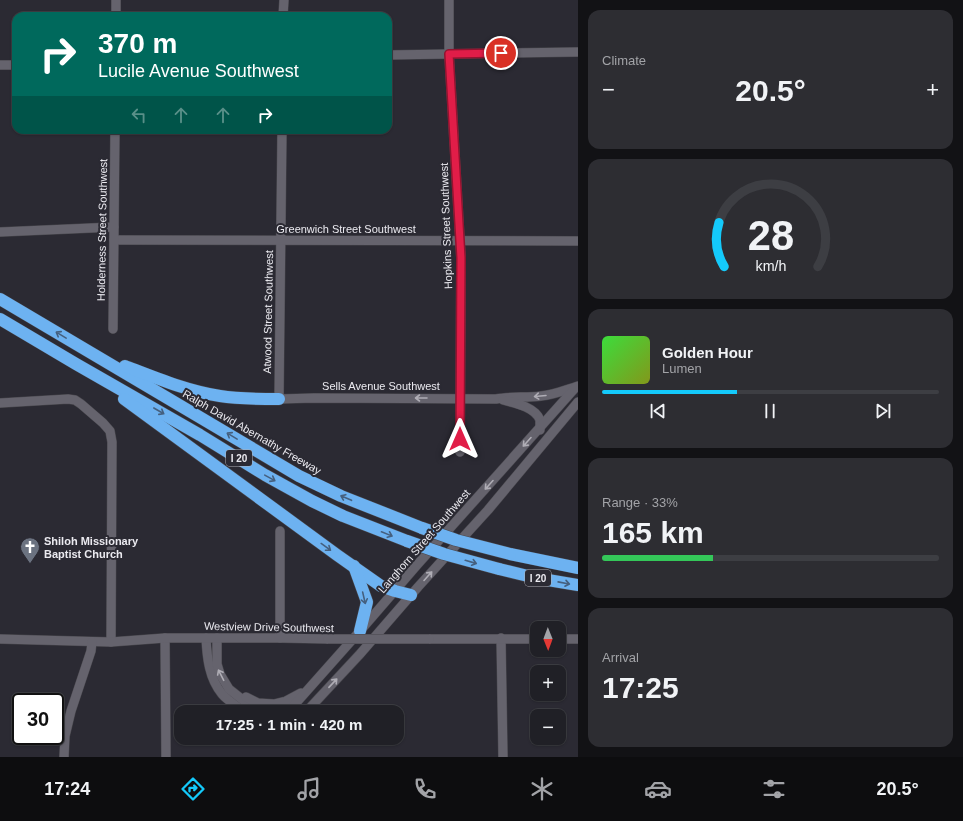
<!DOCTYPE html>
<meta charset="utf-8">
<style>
:root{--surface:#202026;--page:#2d2d32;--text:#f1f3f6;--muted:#a2a3a7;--line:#3d3e43;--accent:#14cafb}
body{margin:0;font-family:Arial,sans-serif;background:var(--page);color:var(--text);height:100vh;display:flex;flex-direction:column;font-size:15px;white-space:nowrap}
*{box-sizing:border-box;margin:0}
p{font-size:13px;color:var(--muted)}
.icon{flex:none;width:22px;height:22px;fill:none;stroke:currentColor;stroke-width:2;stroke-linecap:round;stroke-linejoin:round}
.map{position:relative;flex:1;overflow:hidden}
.details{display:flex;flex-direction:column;gap:10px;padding:10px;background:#121215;width:385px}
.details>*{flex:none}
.hud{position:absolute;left:12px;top:12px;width:380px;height:122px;border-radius:12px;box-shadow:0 1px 3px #0004,0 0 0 1px var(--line);background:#00695c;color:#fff;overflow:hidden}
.needle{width:26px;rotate:179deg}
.fabs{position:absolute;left:530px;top:621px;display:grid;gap:8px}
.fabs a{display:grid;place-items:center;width:36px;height:36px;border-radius:8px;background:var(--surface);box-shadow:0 1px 3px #0004,0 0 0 1px var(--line);font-size:20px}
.speed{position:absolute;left:12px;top:693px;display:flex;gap:8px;font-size:20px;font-weight:700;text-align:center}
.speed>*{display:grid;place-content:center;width:52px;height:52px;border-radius:50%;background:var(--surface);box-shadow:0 1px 3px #0004,0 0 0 1px var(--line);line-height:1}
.speed .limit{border:2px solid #111;border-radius:6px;background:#fff;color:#111}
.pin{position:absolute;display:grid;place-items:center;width:34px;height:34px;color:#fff;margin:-17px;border:2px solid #fff;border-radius:50%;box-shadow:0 1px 4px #0007}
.me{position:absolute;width:44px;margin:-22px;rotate:0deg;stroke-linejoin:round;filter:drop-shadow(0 0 3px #0008)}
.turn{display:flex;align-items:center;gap:14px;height:84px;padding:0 20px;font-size:18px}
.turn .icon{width:52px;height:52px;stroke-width:2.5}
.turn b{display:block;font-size:28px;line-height:34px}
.lanes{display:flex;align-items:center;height:38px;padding:0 20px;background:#0003;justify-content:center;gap:20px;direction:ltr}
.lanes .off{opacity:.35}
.big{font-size:30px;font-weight:700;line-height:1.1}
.details .tile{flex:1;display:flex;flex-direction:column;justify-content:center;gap:6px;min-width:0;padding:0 14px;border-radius:12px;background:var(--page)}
.details .dial{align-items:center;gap:0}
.dial svg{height:104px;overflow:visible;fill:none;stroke:var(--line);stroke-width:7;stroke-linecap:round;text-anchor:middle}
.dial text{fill:var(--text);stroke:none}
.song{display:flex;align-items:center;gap:12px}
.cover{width:48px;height:48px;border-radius:6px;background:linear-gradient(135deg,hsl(120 70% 55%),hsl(70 70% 35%))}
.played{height:4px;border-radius:2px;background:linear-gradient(90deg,var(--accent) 40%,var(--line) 40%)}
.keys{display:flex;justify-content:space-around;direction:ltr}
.heat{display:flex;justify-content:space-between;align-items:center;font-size:22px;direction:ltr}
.charge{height:6px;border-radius:3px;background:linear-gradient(90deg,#34c759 33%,var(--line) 0)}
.trip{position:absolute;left:174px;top:705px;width:230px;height:40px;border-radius:12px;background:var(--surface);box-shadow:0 1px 3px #0004,0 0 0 1px var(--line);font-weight:700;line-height:40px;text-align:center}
.dock{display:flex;height:64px;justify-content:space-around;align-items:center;background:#0d0d0f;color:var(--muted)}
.dock .icon{width:28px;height:28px}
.dock .on{color:var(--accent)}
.dock b{font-size:18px;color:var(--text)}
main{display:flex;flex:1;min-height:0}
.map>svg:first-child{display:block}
</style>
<main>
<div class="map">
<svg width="578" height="757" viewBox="0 0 578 757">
<rect width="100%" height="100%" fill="#2b2a33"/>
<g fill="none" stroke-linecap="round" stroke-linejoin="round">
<defs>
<g id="minor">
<polyline points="449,0 449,54 461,258 460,452"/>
<polyline points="116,16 116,0"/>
<polyline points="283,16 284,0"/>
<polyline points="388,55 578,52"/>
<polyline points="0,65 16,65"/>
<path d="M282,130L279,399L314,398L496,399C511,396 526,398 541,396C554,395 565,390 578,386"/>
<polyline points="0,232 114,227"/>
<polyline points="114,240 578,241"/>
<polyline points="113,329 115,130"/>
<path d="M503,400C515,403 535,407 540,420C540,423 540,427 540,430"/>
<polyline points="0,403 68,399 75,400 81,404 103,423 110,431 112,442 111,642"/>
<polyline points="280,531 280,638"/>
<polyline points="165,638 166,757"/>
<path d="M206,638C207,658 209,678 222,694C228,701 237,706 244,712"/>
<polyline points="217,638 217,664 220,674 229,689 258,712"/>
<polyline points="501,638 503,757"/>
<polyline points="0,639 111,642 165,638 280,638 328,639"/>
<polyline points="429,639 537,639"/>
<polyline points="559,639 578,639"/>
<polyline points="246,697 258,703 274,704 286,701 301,693"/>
<polyline points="288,712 360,631 417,565 576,387"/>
<polyline points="306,712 360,654 418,587 488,510 578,402"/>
<polyline points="64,757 65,736 71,711 91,651 92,642"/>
</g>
<g id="highway">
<polyline points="0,299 299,476 341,496 422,528"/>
<polyline points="0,319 76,364 200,435 265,475 312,501 343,516 407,541"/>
<path d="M125,366C156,378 187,391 220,396C239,399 259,399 279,399"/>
<polyline points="124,399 337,555 381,586 395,591 411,595"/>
<polyline points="510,554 578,568"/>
<polyline points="354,566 367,602 360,631"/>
<polyline points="499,569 536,578 578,585"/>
</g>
</defs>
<use href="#minor" stroke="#48474d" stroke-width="10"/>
<use href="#highway" stroke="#48474d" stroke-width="13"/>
<use href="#minor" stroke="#65636d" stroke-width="9"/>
<use href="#highway" stroke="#6db2f1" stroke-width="12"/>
<defs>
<polyline id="minor-bridge" points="328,639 429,639"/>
<g id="highway-bridge">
<polyline points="422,528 456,540 510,554"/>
<polyline points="407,541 444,554 499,569"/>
</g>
</defs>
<use href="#minor-bridge" stroke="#48474d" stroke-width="10" stroke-linecap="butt"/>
<use href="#highway-bridge" stroke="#48474d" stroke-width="13" stroke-linecap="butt"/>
<use href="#minor-bridge" stroke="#65636d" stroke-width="9"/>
<use href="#highway-bridge" stroke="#6db2f1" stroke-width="12"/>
</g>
<defs><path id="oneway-shaft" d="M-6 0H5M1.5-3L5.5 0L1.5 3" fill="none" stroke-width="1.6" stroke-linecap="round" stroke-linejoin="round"/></defs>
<g stroke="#45607f">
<use href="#oneway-shaft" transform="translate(61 335) rotate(-149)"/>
<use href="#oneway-shaft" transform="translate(159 411) rotate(30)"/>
<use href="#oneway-shaft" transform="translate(232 436) rotate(-149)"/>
<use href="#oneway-shaft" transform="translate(270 478) rotate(29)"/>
<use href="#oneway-shaft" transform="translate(346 498) rotate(-157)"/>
<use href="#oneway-shaft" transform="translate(387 534) rotate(22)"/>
<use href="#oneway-shaft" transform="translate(326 547) rotate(36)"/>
<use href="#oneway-shaft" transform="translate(471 562) rotate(16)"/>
<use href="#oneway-shaft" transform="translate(564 583) rotate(11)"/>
<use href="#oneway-shaft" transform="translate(364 598) rotate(77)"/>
</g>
<g stroke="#afadb5">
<use href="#oneway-shaft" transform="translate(540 396) rotate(175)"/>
<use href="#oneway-shaft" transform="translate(421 398) rotate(-180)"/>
<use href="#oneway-shaft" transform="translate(527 442) rotate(132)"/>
<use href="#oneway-shaft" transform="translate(489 485) rotate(132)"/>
<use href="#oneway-shaft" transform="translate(428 576) rotate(-48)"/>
<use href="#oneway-shaft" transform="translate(221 675) rotate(-117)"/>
<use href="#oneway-shaft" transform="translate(333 683) rotate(-47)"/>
</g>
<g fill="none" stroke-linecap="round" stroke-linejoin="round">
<defs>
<polyline id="route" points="460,439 461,258 449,54 501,53"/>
</defs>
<use href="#route" stroke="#92132f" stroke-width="10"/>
<use href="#route" stroke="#e11d48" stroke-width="7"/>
</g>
<defs>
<symbol id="church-pin" viewBox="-11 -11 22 30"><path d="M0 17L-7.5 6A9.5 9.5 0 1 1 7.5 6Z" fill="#6b7280" stroke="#2b2a33"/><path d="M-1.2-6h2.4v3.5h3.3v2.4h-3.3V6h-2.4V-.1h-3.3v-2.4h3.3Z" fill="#fff"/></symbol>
</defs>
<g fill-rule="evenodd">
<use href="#church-pin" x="19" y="536" width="22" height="30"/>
</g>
<g text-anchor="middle" stroke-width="4" stroke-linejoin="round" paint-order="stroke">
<g fill="#2b2a33" stroke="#b1b0b7" stroke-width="1">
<rect x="226" y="450" width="26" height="16" rx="3"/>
<rect x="525" y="570" width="26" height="16" rx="3"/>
</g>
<g font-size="10" font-weight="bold" fill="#ebeaf0">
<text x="239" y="462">I 20</text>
<text x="538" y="582">I 20</text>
</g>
<g font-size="11" fill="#ebeaf0" stroke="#2b2a33">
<text transform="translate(446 226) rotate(-92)" y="4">Hopkins Street Southwest</text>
<text x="346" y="233">Greenwich Street Southwest</text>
<text transform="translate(102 230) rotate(-89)" y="4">Holderness Street Southwest</text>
<text transform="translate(268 312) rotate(-89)" y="4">Atwood Street Southwest</text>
<text x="381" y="390">Sells Avenue Southwest</text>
<text transform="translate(252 432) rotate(30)" y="4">Ralph David Abernathy Freeway</text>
<text transform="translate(424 541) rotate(-49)" y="4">Langhorn Street Southwest</text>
<text transform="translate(269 627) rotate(1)" y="4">Westview Drive Southwest</text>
</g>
<g font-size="11" font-weight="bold" fill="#ebeaf0" stroke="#2b2a33" text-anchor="start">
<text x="44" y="545">Shiloh Missionary<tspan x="44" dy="13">Baptist Church</tspan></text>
</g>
</g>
</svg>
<div class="fabs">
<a><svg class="needle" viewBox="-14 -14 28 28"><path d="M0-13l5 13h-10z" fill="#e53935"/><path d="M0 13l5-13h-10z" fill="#a2a3a7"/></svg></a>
<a>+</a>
<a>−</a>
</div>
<div class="speed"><div class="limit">30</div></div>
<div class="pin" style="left:501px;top:53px;background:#d93025"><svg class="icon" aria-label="arrive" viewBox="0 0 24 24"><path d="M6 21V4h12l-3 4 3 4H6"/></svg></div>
<svg class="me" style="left:460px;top:439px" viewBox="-20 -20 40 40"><path d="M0-17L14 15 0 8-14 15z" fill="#e11d48" stroke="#fff" stroke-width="4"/></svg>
<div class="trip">17:25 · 1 min · 420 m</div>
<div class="hud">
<div class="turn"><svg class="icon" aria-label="right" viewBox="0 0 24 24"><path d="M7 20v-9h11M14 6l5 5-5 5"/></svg><div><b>370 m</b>Lucile Avenue Southwest</div></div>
<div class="lanes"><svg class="icon off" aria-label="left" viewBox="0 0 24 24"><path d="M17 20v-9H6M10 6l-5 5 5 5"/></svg><svg class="icon off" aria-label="ahead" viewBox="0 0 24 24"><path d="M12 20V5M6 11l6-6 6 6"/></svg><svg class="icon off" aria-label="ahead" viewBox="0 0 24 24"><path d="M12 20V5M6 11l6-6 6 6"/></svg><svg class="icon" aria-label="right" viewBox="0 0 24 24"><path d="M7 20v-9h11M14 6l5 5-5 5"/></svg></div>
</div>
</div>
<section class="details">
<div class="tile"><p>Climate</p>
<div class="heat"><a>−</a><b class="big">20.5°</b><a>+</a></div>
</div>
<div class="tile dial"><svg viewBox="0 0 100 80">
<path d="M14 69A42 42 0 1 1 86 69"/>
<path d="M14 69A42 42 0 0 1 10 35" stroke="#14cafb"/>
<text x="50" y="56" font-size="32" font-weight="700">28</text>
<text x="50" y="72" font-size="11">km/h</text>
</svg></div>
<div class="tile">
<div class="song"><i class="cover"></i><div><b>Golden Hour</b><p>Lumen</p></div></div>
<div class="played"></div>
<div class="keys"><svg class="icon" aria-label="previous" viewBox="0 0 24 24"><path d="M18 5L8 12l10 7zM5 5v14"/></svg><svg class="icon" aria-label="pause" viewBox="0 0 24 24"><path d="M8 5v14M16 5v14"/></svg><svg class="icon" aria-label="next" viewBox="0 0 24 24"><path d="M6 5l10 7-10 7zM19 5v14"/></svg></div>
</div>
<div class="tile"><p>Range · 33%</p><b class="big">165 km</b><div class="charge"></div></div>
<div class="tile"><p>Arrival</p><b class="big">17:25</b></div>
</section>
</main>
<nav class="dock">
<b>17:24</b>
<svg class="icon on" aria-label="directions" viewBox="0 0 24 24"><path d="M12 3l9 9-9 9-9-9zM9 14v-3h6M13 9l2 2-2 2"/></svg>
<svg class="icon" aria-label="music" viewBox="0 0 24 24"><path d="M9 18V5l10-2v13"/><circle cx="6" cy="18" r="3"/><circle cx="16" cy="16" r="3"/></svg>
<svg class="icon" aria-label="phone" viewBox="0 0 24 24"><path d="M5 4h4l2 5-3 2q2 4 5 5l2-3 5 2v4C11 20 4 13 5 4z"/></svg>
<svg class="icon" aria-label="climate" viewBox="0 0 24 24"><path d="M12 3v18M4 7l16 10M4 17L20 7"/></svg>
<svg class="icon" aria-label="car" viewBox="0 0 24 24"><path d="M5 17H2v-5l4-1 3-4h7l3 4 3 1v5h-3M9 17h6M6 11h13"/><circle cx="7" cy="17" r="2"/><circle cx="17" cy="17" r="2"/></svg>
<svg class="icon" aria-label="filters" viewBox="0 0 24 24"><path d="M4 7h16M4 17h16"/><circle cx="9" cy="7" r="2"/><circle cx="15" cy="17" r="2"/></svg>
<b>20.5°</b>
</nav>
